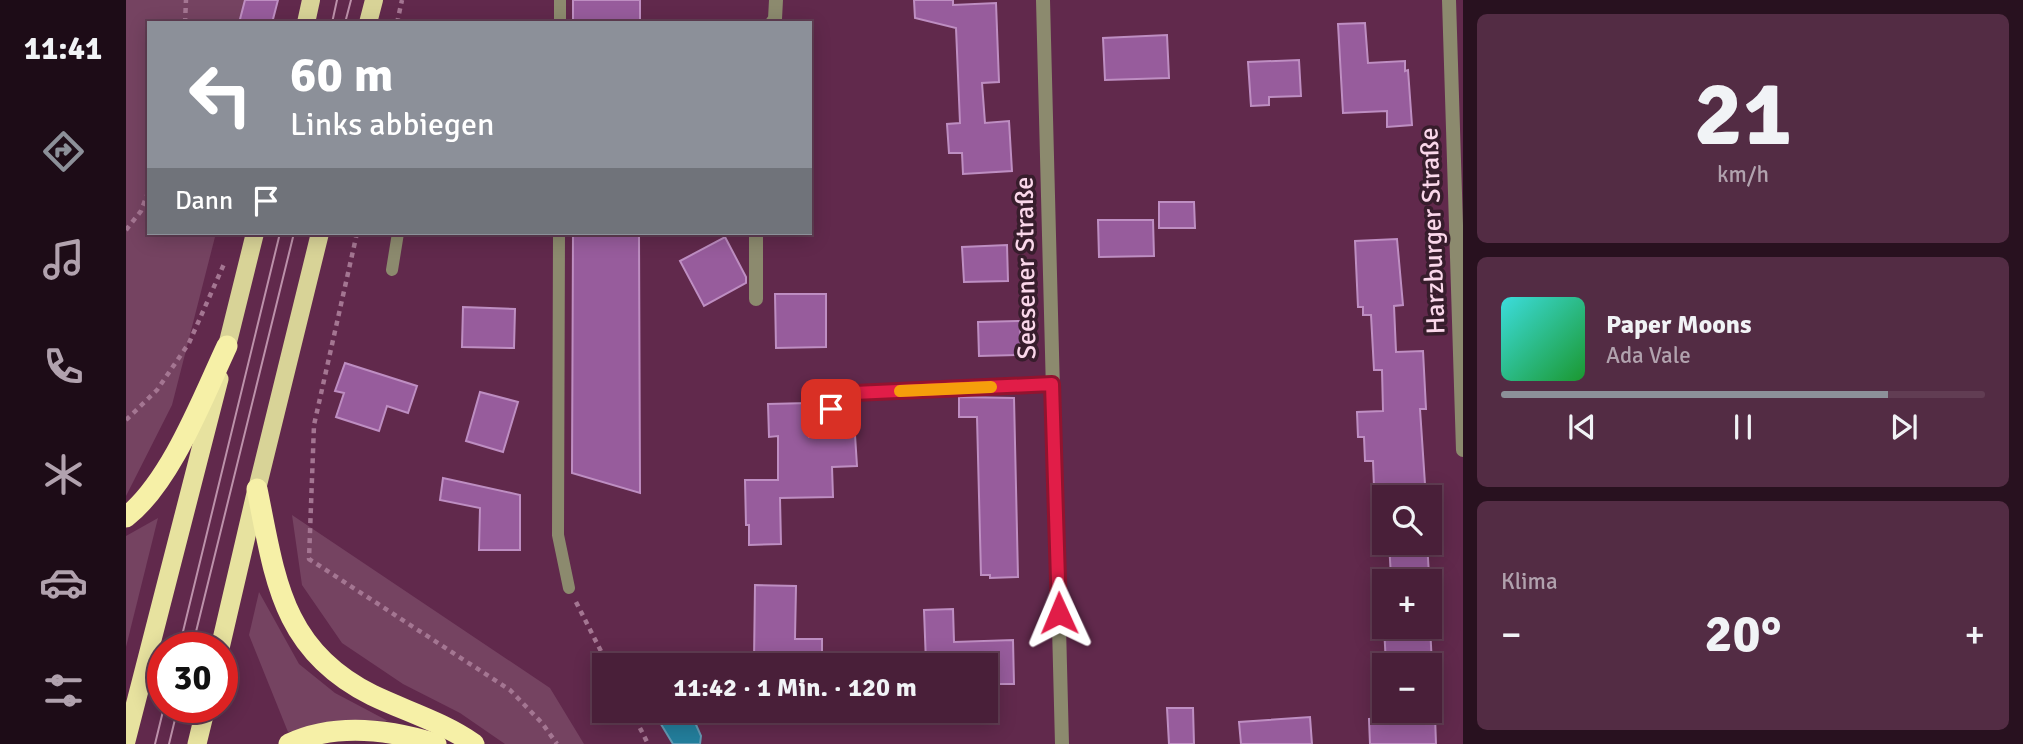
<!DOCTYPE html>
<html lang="de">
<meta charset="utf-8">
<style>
:root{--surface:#491f39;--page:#532c44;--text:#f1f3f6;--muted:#b1a2ae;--line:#613d53;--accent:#8c9099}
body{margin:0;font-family:Signika,sans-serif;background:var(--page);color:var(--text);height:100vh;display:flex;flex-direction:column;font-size:26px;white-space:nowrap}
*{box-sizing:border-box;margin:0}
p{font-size:23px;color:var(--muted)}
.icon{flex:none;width:38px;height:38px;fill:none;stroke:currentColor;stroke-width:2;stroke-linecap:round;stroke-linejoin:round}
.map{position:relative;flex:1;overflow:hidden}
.sheet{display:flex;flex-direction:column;gap:14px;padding:14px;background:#28111f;width:560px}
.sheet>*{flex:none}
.guide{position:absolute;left:21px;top:21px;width:665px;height:214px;border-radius:0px;box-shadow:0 4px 18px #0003,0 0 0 2px var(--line);background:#8c9099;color:#fff;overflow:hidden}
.buttons{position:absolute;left:1246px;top:485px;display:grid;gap:14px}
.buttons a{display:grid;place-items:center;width:70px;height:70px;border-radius:0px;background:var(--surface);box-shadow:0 4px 18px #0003,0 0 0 2px var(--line);font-size:35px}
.speed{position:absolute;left:21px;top:632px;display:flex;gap:14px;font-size:35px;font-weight:700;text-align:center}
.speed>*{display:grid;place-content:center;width:91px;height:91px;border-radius:50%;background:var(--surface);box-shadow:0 4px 18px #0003,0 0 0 2px var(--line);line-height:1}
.speed .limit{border:10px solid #d22;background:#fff;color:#111}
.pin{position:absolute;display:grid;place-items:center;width:60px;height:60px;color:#fff;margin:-30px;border-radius:14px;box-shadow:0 4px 10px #0006}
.me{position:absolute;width:77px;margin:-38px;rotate:359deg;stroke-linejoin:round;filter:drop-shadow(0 0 5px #0008)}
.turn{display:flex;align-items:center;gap:24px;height:147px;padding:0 28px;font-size:32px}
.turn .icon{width:91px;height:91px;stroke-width:2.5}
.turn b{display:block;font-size:49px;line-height:60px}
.then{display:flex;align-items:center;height:66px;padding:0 28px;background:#0003;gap:14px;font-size:26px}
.big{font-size:52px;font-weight:700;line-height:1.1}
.sheet .card{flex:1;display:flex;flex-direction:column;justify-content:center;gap:10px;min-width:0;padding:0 24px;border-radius:10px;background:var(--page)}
.sheet .dial{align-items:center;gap:0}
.dial b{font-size:91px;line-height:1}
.song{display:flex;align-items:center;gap:21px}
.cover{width:84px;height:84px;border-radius:10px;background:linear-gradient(135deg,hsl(180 70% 55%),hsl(130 70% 35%))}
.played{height:7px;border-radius:4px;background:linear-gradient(90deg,var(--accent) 80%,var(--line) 80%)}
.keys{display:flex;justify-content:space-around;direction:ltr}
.heat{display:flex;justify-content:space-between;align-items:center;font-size:38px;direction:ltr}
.trip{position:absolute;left:466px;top:653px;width:406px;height:70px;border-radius:0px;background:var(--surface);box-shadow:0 4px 18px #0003,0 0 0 2px var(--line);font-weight:700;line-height:70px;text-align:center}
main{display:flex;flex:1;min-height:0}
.tabs{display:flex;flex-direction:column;width:126px;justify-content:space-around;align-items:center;background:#1d0c17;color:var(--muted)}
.tabs .icon{width:49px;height:49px}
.tabs .on{color:var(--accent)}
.tabs b{font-size:32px;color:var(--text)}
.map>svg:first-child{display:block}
</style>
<main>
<nav class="tabs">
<b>11:41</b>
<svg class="icon on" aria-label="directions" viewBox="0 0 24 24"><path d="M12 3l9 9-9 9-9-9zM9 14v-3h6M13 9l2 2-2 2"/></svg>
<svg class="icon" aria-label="music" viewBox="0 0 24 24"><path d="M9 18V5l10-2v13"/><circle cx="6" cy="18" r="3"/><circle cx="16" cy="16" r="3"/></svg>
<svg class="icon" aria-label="phone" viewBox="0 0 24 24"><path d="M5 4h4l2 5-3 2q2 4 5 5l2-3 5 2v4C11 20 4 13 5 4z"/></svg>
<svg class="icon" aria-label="climate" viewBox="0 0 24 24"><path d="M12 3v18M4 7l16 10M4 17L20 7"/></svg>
<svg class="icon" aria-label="car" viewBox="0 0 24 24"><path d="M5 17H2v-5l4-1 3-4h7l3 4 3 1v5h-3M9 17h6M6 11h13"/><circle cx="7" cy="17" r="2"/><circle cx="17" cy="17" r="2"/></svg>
<svg class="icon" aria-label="filters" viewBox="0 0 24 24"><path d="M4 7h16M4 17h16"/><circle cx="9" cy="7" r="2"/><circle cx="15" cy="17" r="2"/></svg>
</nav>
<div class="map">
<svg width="1337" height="744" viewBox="0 0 1337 744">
<rect width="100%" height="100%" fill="#61294c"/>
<g fill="#754361">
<polygon points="0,0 150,0 144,23 23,23 23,233 90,233 46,405 0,496"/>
<polygon points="166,515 424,688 458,744 379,744 334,713 277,684 216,643 176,585"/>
<polygon points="32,518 0,647 0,536"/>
<polygon points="133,592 173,664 209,693 262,721 226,720 162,732 123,635"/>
</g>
<polygon fill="#237e9c" stroke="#6499b3" stroke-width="2" points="527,711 564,711 575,736 574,744 547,744"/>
<g fill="#975c9c" stroke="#be8ec2" stroke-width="2">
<polygon points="119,0 152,0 146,23 113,23"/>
<rect x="447" y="0" width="67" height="23"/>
<polygon points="788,0 827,0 827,5 870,3 873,82 856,83 859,123 883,121 886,171 837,174 836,153 823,153 821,124 834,123 830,28 789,18"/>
<polygon points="1239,23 1242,63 1279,61 1279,71 1282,70 1286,125 1261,127 1261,111 1217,113 1212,24"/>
<polygon points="1041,35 1043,78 979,80 977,38"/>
<polygon points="1173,60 1175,96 1143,97 1143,105 1125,106 1122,62"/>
<polygon points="1033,202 1068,202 1069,228 1033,228"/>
<polygon points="972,220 1027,220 1028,256 973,257"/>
<polygon points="447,233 513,233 514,493 446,473"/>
<polygon points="599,237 620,277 620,283 578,306 554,261"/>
<polygon points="1271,239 1277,305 1268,306 1270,352 1297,351 1300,409 1294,409 1299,484 1248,487 1247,461 1239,461 1238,437 1232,437 1231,412 1257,411 1256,370 1248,370 1245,315 1237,315 1237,307 1232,307 1229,241"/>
<polygon points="881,245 882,281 838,282 836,247"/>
<polygon points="649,294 700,294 700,347 650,348"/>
<polygon points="337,307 389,309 388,348 336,347"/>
<polygon points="894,321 895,355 853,356 852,322"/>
<polygon points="219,363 291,386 282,413 261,406 253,431 210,417 218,393 209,391"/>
<polygon points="354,392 392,402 377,452 340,441"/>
<polygon points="833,397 888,398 892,577 864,578 864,575 855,575 851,417 833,417"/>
<polygon points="682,403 683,437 729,435 731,466 706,467 707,497 654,498 655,544 623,545 623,525 620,525 619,480 652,480 652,436 643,437 642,404"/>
<polygon points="317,478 394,495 394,550 353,550 354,508 314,500"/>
<polygon points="1263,542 1301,542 1303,575 1265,577"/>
<polygon points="629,585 670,586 669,639 696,639 696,665 628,661"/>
<polygon points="827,609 828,642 887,640 888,684 859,684 859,665 800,663 798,610"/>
<polygon points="1258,626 1304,626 1306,665 1260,665"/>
<polygon points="1041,708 1067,708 1068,744 1043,744"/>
<polygon points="1309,716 1310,744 1244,744 1243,719"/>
<polygon points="1184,717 1186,744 1115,744 1113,722"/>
</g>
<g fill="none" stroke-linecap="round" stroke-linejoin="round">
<g stroke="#a47692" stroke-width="4.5" stroke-dasharray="5 5" stroke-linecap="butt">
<polyline points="59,23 60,0"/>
<polyline points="271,23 276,0"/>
<polyline points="0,230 15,211 23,190"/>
<polyline points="231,233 188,425 183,559 384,690 416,723 431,744"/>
<polyline points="0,420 31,390 63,343 98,264"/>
<polyline points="450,602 482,665"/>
<polyline points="505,710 522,744"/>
</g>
<g stroke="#8c8a6e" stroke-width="12">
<polyline points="434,23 434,0"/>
<polyline points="433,233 432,535 443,588"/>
<polyline points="266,270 272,233"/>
<polyline points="705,409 728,393 926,384"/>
</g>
<g stroke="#8c8a6e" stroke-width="14">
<polyline points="917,0 936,744"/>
<polyline points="1323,0 1337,450"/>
<polyline points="646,23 649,19 650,0"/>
<polyline points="630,233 630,299"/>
</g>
<g stroke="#d8d397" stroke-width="18">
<polyline points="180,23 185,0"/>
<polyline points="242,23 248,0"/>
<polyline points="101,346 129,233"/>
<polyline points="131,489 194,233"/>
</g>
<g stroke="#e7e29f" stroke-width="19">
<polyline points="94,648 131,489"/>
<polyline points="0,741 93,379"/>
<polyline points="71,744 80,707"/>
</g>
<g stroke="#f6f0a7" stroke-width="21">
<path d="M131,489C149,577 155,650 246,695C279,711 317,722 348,744"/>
<path d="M0,517C45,482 77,397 101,346"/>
<path d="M163,744C210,722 262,729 310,744"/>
</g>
<g stroke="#bd92ab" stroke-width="2">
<polyline points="206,23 211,0"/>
<polyline points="219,23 225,0"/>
<polyline points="53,648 154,233"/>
<polyline points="66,648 168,233"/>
<polyline points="29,744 38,707"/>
<polyline points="43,744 52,707"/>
</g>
</g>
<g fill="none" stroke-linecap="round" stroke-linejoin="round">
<defs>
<polyline id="route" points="705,409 728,393 926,384 933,613"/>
</defs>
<use href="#route" stroke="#92132f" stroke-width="18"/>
<use href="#route" stroke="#e11d48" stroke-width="12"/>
<polyline stroke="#f59e0b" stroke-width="12" points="774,391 865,387"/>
</g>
<g text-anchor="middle" stroke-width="7" stroke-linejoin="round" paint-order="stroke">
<g font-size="26" fill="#fad7ea" stroke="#371d2c">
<text transform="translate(1306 231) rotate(-92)" y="9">Harzburger Straße</text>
<text transform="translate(899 268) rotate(-91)" y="9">Seesener Straße</text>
</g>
</g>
</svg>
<div class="buttons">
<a><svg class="icon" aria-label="search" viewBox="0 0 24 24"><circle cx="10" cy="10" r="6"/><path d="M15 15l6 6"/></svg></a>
<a>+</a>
<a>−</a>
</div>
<div class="speed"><div class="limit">30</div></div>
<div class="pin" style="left:705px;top:409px;background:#d93025"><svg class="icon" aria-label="arrive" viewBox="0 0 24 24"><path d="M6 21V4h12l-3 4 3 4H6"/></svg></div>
<svg class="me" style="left:933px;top:613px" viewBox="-20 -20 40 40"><path d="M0-17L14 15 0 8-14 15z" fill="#e11d48" stroke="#fff" stroke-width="4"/></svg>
<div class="trip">11:42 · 1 Min. · 120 m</div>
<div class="guide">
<div class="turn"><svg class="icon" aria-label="left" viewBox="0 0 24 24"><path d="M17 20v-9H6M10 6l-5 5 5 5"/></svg><div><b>60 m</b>Links abbiegen</div></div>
<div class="then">Dann<svg class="icon" aria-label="arrive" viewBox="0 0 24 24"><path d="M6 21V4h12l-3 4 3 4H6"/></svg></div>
</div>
</div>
<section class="sheet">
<div class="card dial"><b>21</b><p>km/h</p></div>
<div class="card">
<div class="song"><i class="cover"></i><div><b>Paper Moons</b><p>Ada Vale</p></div></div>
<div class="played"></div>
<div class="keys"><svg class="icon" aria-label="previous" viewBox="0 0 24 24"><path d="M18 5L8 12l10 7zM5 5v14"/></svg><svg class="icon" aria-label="pause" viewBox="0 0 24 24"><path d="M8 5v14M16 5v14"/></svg><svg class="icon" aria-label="next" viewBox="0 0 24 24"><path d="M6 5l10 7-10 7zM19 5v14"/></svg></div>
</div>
<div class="card"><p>Klima</p>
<div class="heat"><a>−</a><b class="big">20°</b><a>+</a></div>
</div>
</section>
</main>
